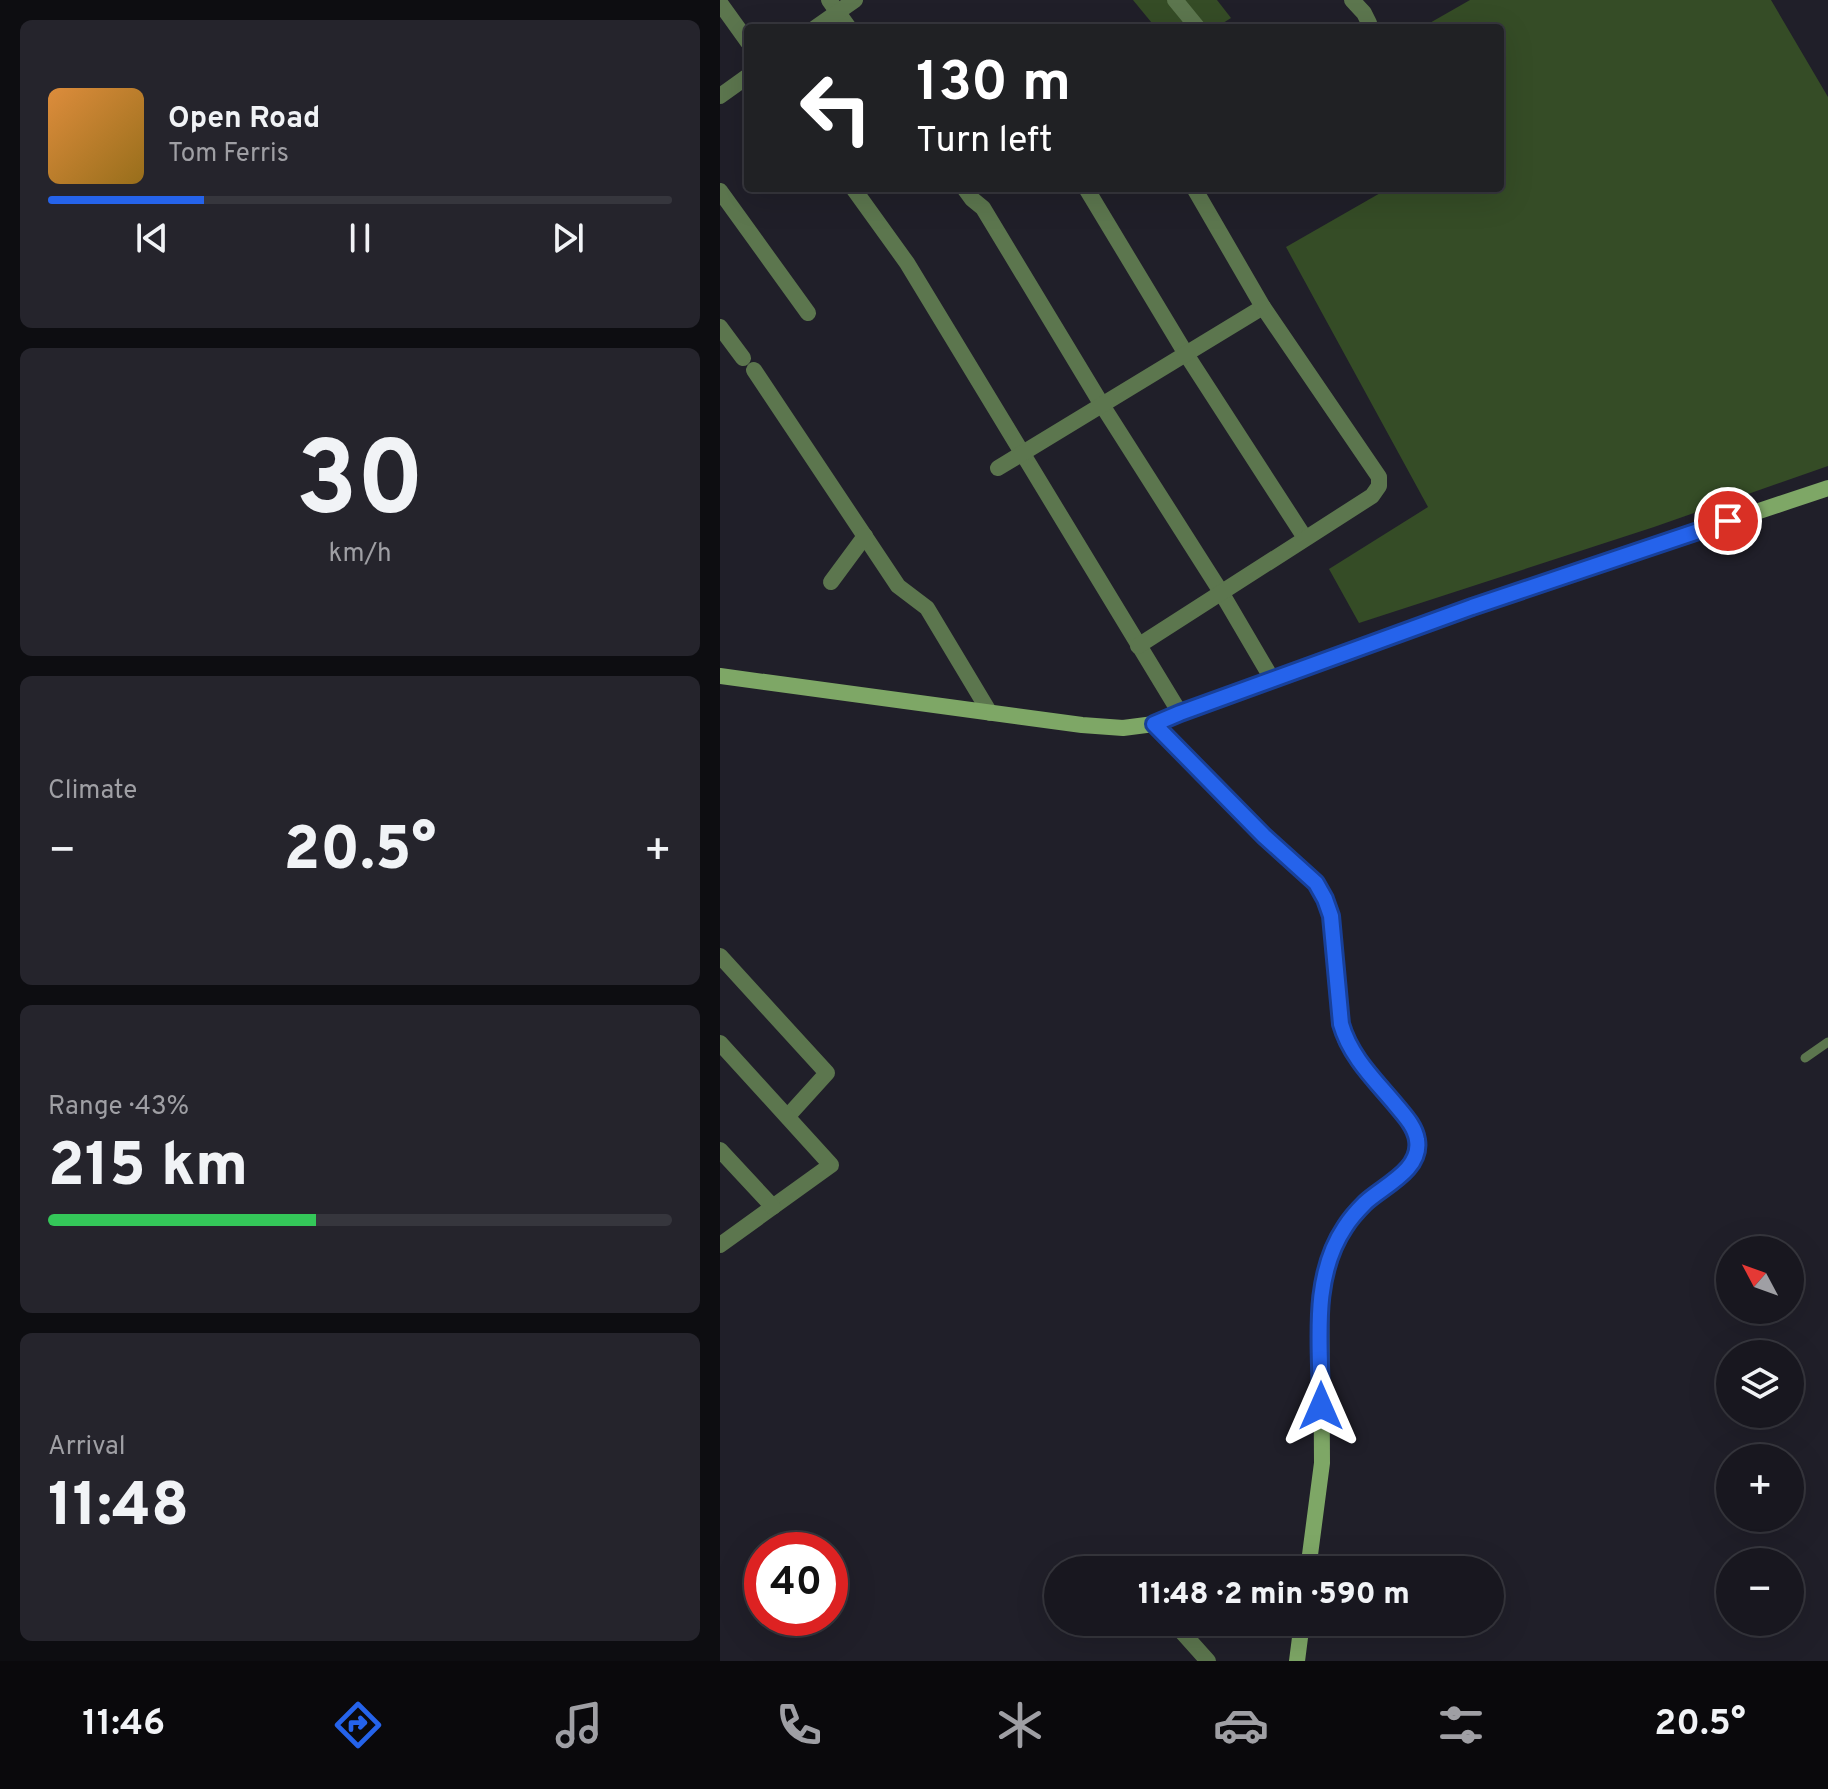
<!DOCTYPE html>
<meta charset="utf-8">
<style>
:root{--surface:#18171f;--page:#25242c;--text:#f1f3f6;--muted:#9f9fa4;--line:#36363d;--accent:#2563eb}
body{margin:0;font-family:Overpass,sans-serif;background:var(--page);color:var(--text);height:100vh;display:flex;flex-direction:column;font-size:30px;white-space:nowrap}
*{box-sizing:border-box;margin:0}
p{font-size:26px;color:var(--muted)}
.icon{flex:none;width:44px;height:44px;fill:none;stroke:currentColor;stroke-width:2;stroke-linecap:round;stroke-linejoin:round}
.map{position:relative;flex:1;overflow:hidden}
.sheet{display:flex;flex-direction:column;gap:20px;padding:20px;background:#0d0d11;width:720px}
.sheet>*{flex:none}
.hud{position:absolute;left:24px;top:24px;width:760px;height:168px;border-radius:8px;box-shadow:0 8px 32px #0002,0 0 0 2px var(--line);background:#202124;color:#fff;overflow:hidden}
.needle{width:52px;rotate:311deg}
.controls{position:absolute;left:996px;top:1236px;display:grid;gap:16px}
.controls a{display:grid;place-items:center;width:88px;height:88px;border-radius:50%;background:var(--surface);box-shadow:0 8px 32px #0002,0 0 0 2px var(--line);font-size:40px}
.speed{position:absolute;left:24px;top:1532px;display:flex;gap:16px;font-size:40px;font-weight:700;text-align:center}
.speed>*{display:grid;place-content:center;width:104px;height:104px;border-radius:50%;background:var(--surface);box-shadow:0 8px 32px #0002,0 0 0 2px var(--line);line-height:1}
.speed .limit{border:12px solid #d22;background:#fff;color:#111}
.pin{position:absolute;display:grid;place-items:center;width:68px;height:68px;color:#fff;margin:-34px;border:4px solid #fff;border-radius:50%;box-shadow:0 2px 8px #0007}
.me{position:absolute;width:88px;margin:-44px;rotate:0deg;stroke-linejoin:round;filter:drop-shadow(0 0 6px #0008)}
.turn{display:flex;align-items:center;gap:28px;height:168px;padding:0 40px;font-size:36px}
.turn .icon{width:104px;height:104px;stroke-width:2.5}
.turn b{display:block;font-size:56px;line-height:68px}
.big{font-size:60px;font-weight:800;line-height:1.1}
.sheet .card{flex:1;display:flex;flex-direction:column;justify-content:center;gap:12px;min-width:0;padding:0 28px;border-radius:12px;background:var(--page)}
.sheet .dial{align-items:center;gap:0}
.dial b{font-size:104px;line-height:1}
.song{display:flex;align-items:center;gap:24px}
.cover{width:96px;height:96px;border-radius:12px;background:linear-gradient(135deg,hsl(30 70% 55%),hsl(40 70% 35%))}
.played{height:8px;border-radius:4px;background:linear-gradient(90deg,var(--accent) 25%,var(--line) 25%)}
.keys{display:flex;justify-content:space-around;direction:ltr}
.heat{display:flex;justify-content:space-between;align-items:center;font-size:44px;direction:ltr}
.charge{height:12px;border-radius:6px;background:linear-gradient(90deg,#34c759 43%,var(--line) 0)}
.trip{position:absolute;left:324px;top:1556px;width:460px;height:80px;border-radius:40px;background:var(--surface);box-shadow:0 8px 32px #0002,0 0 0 2px var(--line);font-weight:800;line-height:80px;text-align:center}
.tab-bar{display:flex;height:128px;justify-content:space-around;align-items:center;background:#0a090c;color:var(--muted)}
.tab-bar .icon{width:56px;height:56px}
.tab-bar .active{color:var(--accent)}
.tab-bar b{font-size:36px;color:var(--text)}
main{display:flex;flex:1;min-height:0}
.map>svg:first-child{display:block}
</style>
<main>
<section class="sheet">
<div class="card">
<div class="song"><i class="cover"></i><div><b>Open Road</b><p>Tom Ferris</p></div></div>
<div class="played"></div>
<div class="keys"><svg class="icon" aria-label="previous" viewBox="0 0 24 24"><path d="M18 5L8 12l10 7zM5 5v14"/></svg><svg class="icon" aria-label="pause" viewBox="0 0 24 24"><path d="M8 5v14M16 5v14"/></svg><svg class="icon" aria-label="next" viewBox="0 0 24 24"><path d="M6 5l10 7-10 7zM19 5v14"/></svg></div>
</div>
<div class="card dial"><b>30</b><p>km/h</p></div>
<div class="card"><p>Climate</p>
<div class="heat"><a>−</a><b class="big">20.5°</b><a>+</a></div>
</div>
<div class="card"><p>Range · 43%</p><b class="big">215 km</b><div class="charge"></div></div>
<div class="card"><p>Arrival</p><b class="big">11:48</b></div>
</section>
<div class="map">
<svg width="1108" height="1661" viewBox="0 0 1108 1661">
<rect width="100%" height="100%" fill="#201f29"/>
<g fill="#354c26">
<polygon points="413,0 497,0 511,18 495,28 436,28"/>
<polygon points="750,0 1051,0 1108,97 1108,466 934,527 639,623 609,569 708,507 566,247 669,188 780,188 780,28 701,28"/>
</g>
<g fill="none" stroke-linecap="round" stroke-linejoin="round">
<polyline stroke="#5c764e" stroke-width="9" points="1085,1058 1108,1042"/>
<g stroke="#5c764e" stroke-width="16">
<polyline points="109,0 129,28"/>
<polyline points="455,0 478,28"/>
<polyline points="632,0 644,13 649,23 646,28"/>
<polyline points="0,3 28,42"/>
<polyline points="95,28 135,0"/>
<polyline points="0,96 28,76"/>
<polyline points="133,188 187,263 460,713"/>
<polyline points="244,188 252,199 263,208 382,405 501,592 552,679"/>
<polyline points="366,188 466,354 585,538"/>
<polyline points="0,191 88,313"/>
<polyline points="0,327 23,358"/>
<polyline points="34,370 178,586 207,608 270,713"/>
<polyline points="278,468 543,307"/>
<polyline points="111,582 145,536"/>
<polyline points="418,646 652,496 659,486 659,477 543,307 474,188"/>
<polyline points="0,956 107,1073 68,1116"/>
<polyline points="0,1043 111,1165 0,1245"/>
<polyline points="0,1150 53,1207"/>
<polyline points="453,1622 488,1661"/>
</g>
<g stroke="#7ea766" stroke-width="16">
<polyline points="0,676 362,725 403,728 434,724 460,713 752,607 1108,488"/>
<polyline points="434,724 544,836 596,883 605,899 611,916 621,1024 625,1039 633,1053 691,1124 697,1141 696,1156 688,1169 645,1204 625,1226 611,1253 601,1293 602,1463 588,1570"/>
<polyline points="577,1661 582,1622"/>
</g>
</g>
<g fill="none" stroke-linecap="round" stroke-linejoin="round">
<defs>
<path id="route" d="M601,1406C601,1347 590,1279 625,1227C630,1219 638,1210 645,1203C663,1186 702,1170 697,1140C695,1126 684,1115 675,1104C654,1079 630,1056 621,1024L611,916L605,899L596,883L544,836L434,724L460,713L752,607L1008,521"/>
</defs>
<use href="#route" stroke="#184099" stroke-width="20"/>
<use href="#route" stroke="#2563eb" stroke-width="14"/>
</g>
</svg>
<div class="controls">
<a><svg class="needle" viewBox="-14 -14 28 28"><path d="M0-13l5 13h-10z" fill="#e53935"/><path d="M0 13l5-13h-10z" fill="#9f9fa4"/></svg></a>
<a><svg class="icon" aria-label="layers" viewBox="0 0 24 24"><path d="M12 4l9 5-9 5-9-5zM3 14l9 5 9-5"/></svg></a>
<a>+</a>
<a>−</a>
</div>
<div class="speed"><div class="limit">40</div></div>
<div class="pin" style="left:1008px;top:521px;background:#d93025"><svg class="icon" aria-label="arrive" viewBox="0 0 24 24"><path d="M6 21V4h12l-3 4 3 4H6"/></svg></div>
<svg class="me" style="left:601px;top:1406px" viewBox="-20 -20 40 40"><path d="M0-17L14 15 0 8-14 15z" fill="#2563eb" stroke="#fff" stroke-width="4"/></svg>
<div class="trip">11:48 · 2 min · 590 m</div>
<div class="hud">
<div class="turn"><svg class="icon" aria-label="left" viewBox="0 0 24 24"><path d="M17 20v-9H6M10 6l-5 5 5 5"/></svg><div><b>130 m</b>Turn left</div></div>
</div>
</div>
</main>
<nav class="tab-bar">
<b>11:46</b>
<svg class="icon active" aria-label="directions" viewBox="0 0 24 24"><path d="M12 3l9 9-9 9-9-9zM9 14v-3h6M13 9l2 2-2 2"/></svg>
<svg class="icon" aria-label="music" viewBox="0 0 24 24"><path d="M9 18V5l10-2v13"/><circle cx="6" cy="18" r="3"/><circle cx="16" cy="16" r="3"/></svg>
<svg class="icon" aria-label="phone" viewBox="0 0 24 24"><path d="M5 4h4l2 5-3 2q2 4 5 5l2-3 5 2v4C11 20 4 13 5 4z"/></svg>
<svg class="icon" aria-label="climate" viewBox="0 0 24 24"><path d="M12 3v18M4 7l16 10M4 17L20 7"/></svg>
<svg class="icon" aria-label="car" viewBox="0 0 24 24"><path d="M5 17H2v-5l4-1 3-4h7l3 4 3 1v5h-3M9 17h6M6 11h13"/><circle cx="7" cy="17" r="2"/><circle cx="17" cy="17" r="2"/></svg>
<svg class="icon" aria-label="filters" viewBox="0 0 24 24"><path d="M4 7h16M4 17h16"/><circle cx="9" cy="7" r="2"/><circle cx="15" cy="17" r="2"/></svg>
<b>20.5°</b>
</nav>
